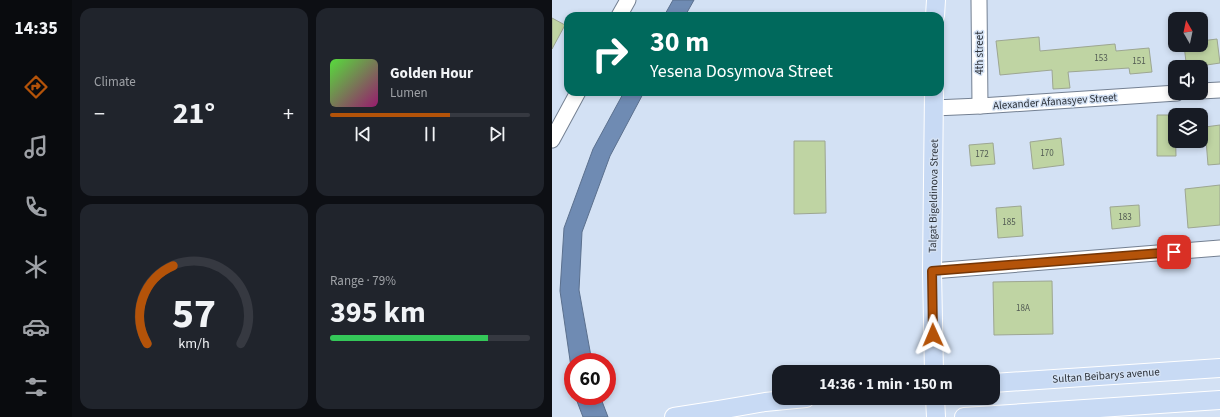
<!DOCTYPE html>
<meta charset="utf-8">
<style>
:root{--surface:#171b24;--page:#20242c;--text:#f1f3f6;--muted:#9ea1a6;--line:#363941;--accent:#b45309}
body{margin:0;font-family:"Source Sans 3",sans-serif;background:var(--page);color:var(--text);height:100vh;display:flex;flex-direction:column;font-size:15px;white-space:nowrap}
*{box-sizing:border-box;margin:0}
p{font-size:13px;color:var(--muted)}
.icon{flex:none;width:22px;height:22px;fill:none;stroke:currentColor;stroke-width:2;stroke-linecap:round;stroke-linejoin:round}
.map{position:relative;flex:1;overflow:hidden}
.panel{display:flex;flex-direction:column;gap:8px;padding:8px;background:#0d0f14;width:480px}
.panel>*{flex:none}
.hud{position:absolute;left:12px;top:12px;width:380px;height:84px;border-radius:12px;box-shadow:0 2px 6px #0003;background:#00695c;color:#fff;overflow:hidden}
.needle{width:26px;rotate:351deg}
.fabs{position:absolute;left:616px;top:12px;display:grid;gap:8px}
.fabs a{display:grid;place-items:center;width:40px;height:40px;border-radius:8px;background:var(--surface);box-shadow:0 2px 6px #0003;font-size:20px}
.speed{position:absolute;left:12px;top:353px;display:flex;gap:8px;font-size:20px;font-weight:700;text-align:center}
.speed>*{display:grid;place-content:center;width:52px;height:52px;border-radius:50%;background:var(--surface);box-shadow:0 2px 6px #0003;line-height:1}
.speed .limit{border:6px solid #d22;background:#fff;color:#111}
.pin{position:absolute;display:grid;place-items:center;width:34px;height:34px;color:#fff;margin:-17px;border-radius:8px;box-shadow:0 2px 6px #0006}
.me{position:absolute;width:44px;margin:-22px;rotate:359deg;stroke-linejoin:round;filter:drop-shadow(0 0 3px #0008)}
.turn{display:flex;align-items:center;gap:14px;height:84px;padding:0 20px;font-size:18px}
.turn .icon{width:52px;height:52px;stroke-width:2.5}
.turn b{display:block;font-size:28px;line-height:34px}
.big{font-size:30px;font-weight:700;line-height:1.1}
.panel .widget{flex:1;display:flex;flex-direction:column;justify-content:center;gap:6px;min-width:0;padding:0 14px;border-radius:12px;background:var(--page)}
.panel .dial{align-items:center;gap:0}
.dial svg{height:104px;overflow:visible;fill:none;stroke:var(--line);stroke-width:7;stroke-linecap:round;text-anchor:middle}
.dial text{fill:var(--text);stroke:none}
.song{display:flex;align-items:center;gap:12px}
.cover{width:48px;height:48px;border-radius:6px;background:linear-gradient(135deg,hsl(110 70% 55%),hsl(320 70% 35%))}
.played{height:4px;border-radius:2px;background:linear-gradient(90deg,var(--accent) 60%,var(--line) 60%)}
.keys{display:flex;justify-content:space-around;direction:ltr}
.heat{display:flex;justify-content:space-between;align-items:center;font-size:22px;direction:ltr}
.charge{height:6px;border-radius:3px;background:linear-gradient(90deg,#34c759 79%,var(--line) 0)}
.panel .tiles{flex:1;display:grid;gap:8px;grid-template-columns:repeat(2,1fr)}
.trip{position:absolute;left:220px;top:365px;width:228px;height:40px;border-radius:12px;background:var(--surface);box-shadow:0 2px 6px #0003;font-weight:700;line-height:40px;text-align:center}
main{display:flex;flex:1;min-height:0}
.tab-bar{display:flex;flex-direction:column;width:72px;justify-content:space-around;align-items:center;background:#090b0e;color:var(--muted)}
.tab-bar .icon{width:28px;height:28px}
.tab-bar .active{color:var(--accent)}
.tab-bar b{font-size:18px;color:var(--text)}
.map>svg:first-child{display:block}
</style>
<main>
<nav class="tab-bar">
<b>14:35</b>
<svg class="icon active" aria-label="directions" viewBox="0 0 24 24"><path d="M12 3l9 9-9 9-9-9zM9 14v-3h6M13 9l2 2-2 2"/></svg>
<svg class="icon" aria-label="music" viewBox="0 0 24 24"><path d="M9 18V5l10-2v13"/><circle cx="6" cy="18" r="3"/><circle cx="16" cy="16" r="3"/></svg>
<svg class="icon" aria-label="phone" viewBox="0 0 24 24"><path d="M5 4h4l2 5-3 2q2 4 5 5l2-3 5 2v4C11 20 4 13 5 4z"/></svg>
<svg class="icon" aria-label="climate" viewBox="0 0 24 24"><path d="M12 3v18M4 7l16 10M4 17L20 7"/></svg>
<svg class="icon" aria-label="car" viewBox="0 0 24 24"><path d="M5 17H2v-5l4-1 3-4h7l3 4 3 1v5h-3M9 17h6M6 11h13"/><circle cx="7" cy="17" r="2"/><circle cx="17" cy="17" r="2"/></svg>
<svg class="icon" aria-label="filters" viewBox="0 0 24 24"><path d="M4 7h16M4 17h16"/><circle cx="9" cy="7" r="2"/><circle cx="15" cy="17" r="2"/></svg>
</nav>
<section class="panel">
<div class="tiles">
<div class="widget"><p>Climate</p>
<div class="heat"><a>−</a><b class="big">21°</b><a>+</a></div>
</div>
<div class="widget">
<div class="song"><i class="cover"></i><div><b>Golden Hour</b><p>Lumen</p></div></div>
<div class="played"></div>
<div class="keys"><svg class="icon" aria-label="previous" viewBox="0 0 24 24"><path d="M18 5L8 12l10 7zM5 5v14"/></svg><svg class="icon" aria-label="pause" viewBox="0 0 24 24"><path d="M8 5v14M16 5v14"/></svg><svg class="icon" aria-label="next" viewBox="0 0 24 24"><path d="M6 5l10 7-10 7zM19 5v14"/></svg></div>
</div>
<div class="widget dial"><svg viewBox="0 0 100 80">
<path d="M14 69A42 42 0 1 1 86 69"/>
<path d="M14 69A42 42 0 0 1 34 9" stroke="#b45309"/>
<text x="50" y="56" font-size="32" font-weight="700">57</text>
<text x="50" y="72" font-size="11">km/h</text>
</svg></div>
<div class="widget"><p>Range · 79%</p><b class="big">395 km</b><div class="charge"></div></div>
</div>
</section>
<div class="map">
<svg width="668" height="417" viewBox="0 0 668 417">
<rect width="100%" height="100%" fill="#d3e1f4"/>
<g fill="#6f8bb3" stroke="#5b708e">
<polygon points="121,0 142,0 133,16 112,16"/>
<polygon points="72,92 92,92 58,156 30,232 27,290 40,362 21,362 21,381 8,291 12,228 41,149"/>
<polygon points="23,396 48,396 56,417 31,417"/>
</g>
<g fill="#bfd4a3" stroke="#9da692">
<polygon points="0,18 13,25 0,49"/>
<polygon points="487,37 488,51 563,44 564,51 597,48 600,72 578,74 577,68 516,72 518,88 501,89 500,70 448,75 444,41"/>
<polygon points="665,39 668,63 648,66 648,62 634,62 632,45 649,45 649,41"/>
<polygon points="605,115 623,115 624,156 605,156"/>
<polygon points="668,125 668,164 656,165 653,127"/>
<polygon points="509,138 512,165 481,169 478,142"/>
<polygon points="242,141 273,141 274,213 242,214"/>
<polygon points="441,143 443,164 419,166 417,145"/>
<polygon points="668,185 668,225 636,228 633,189"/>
<polygon points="587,205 588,226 560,229 558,207"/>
<polygon points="469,206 471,236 446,238 444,208"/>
<polygon points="500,281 501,334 442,335 441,282"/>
</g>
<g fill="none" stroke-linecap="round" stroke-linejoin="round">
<defs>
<g id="minor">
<polyline points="427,0 428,106"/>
<polyline points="67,16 76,0"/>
<polyline points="649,91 668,90"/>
<polyline points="382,108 428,106 625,93"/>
<polyline points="0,140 26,92"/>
<polyline points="380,271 668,248"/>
</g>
<g id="major">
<polyline points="383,16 384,0"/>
<polyline points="382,92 380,271 382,372"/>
<polyline points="441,383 668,368"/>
<polyline points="383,398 384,417"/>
<polyline points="122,417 167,410 213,402 254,398"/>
<polyline points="412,417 668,400"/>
</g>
</defs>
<use href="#minor" stroke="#748092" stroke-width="17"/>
<use href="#major" stroke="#fff" stroke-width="20"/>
<use href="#minor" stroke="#fff" stroke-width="15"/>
<use href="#major" stroke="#c8daf4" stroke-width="18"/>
</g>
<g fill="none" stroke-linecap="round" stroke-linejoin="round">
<defs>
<polyline id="route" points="381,335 380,271 622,252"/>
</defs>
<use href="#route" stroke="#753606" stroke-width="10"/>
<use href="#route" stroke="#b45309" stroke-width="7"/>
</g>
<g text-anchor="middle" stroke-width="3" stroke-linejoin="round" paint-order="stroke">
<g font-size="9" fill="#515a53">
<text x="549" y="61">153</text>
<text x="587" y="64">151</text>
<text x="495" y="156">170</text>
<text x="430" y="157">172</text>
<text x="573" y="220">183</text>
<text x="457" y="225">185</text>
<text x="471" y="311">18А</text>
</g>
<g font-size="11" fill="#2c3138" stroke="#d3e1f4">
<text transform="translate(427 53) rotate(-90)" y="4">4th street</text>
<text transform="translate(503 101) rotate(-4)" y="4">Alexander Afanasyev Street</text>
<text transform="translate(381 196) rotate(-89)" y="4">Talgat Bigeldinova Street</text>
<text transform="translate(554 375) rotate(-4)" y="4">Sultan Beibarys avenue</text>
</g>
</g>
</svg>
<div class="fabs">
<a><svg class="needle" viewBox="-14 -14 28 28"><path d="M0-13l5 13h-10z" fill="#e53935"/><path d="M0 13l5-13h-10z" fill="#9ea1a6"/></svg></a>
<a><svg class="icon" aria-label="sound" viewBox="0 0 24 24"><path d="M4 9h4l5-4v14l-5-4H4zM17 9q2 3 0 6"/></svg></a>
<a><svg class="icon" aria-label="layers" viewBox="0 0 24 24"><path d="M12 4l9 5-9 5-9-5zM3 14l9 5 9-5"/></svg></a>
</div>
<div class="speed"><div class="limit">60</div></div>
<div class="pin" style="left:622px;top:252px;background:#d93025"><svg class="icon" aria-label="arrive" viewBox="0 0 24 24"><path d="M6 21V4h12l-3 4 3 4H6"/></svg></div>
<svg class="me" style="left:381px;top:335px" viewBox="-20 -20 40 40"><path d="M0-17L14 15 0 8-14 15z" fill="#b45309" stroke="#fff" stroke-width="4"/></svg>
<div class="trip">14:36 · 1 min · 150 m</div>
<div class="hud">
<div class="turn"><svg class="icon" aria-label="right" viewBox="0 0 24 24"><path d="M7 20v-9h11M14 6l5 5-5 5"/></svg><div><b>30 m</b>Yesena Dosymova Street</div></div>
</div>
</div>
</main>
